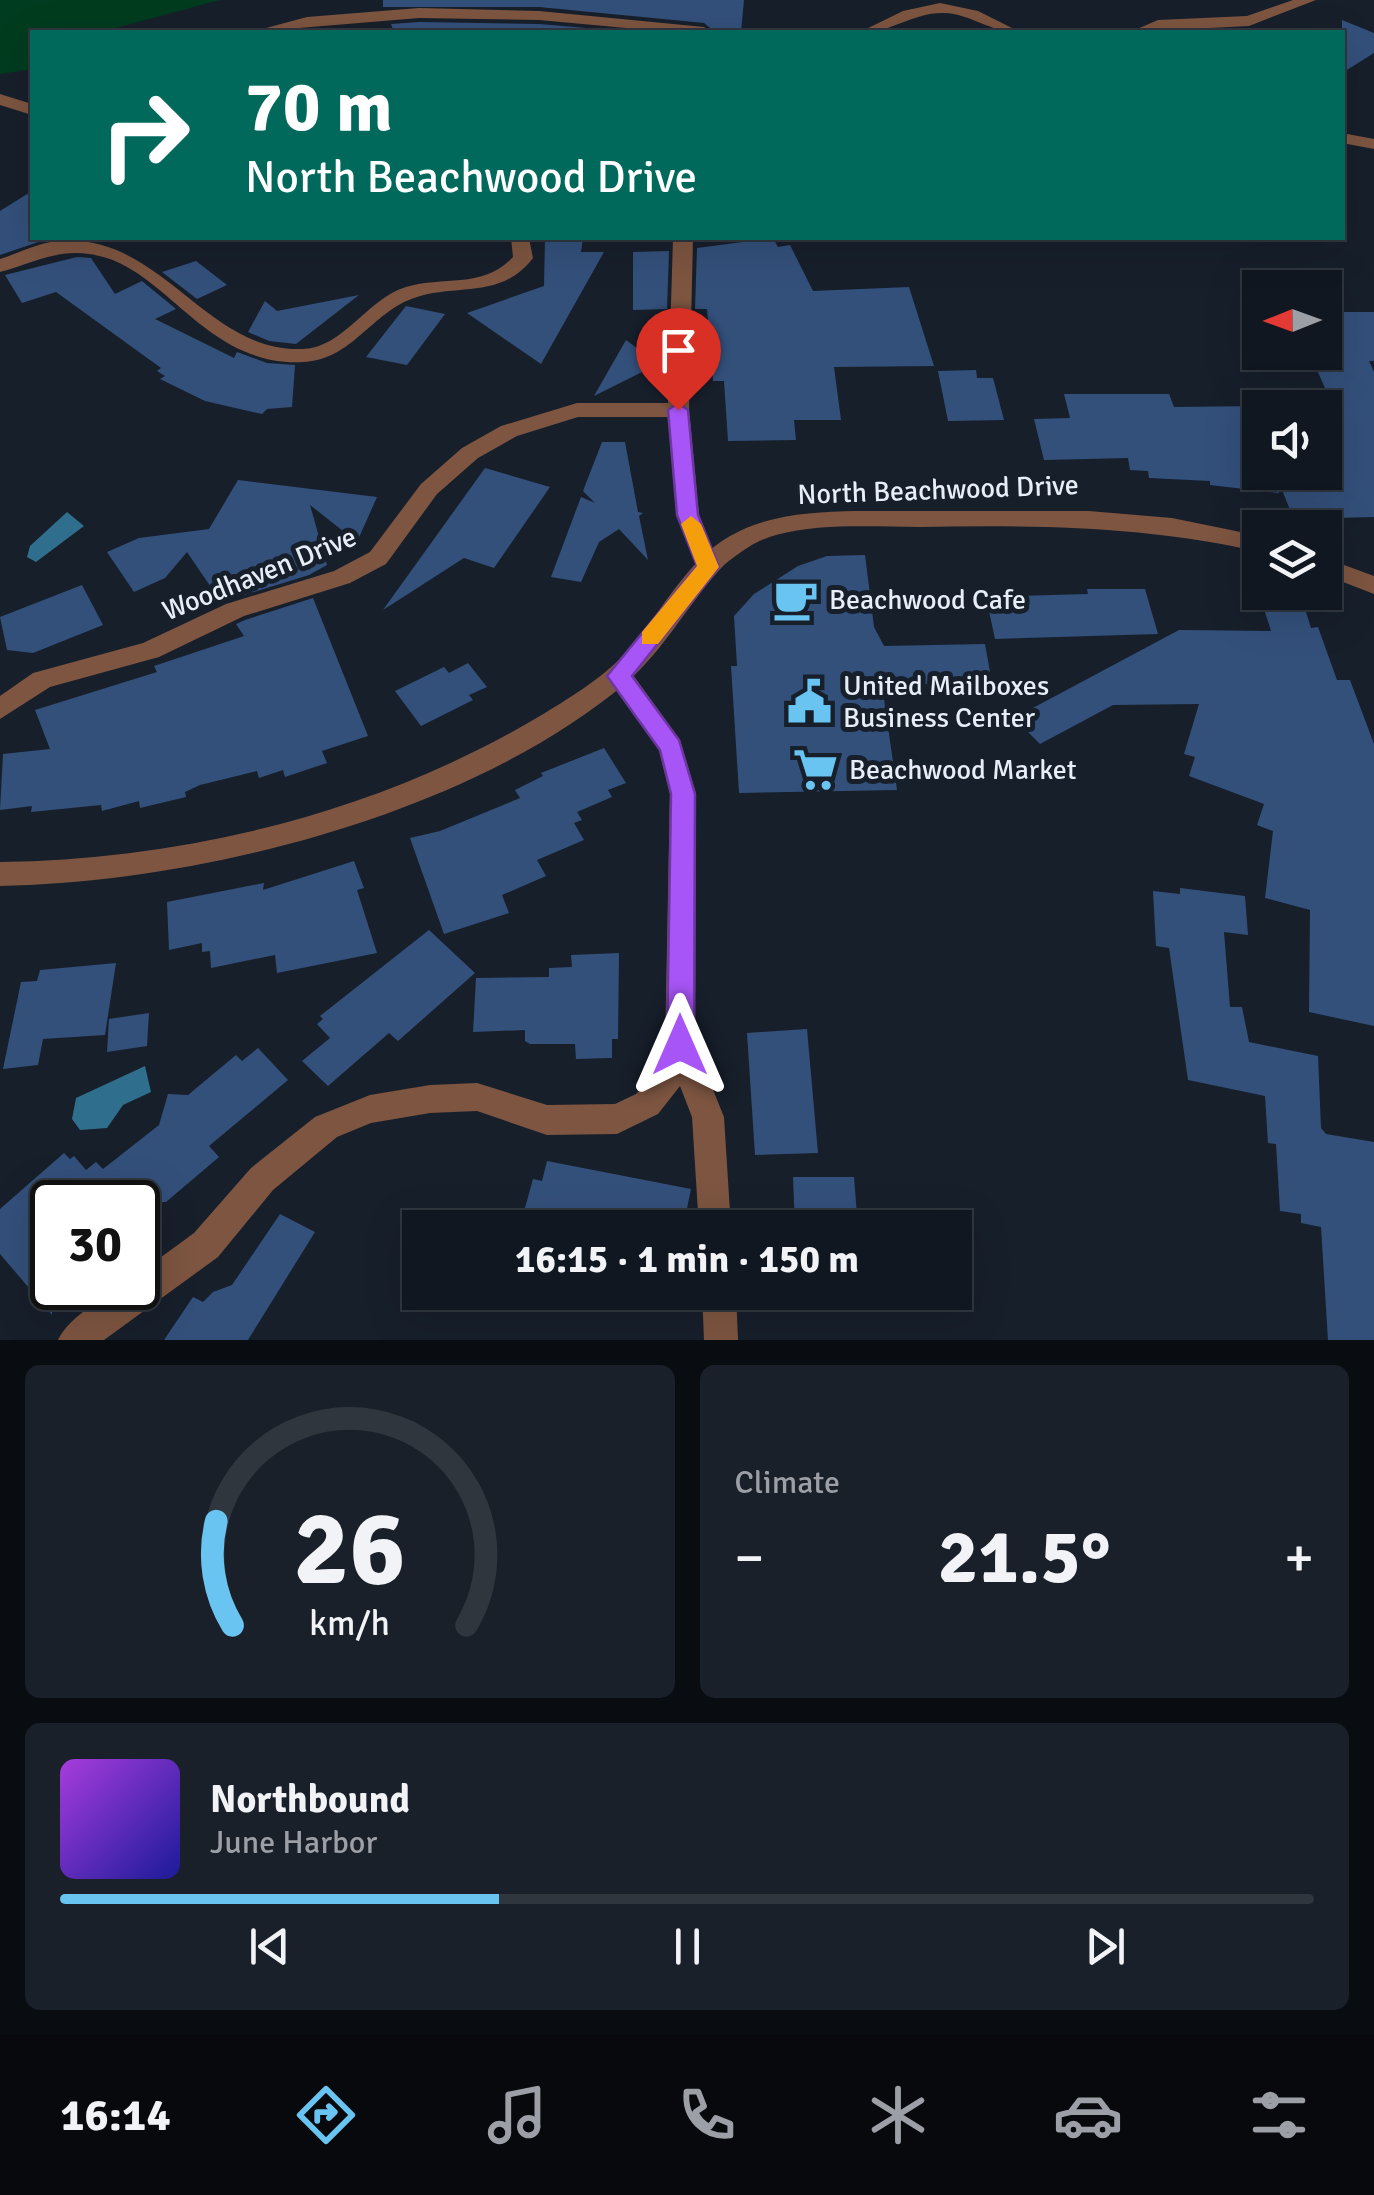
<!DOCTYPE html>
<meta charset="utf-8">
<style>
:root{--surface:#111720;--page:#1a2029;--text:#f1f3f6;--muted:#9c9fa5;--line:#30363e;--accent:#69c4f1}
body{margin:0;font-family:Signika,sans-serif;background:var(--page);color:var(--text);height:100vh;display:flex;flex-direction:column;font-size:38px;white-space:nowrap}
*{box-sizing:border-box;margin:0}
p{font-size:32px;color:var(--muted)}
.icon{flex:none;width:55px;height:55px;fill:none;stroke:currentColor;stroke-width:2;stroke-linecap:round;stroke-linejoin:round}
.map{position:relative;height:1340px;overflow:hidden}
.side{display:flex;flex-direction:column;gap:25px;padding:25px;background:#090d12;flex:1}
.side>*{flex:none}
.banner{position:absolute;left:30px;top:30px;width:1315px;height:210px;border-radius:0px;box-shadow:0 10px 40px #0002,0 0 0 2px var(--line);background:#00695c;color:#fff;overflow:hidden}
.needle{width:65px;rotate:269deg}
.tools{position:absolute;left:1242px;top:270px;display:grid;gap:20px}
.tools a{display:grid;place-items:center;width:100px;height:100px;border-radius:0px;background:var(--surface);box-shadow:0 10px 40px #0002,0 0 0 2px var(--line);font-size:50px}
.speed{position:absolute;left:30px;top:1180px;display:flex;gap:20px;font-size:50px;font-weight:700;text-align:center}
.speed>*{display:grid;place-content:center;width:130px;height:130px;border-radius:50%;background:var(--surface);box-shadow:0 10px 40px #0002,0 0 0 2px var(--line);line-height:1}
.speed .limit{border:5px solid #111;border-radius:15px;background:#fff;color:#111}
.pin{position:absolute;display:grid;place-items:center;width:85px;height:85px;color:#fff;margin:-102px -42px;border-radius:50% 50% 50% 0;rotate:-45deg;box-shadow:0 0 10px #0007}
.pin .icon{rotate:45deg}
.me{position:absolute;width:110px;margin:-55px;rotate:0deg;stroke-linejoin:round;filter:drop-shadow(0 0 8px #0008)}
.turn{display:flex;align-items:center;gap:35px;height:210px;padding:0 50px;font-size:45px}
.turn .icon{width:130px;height:130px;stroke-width:2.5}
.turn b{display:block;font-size:70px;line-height:85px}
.big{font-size:75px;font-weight:700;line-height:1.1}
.side .widget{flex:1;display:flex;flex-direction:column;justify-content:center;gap:15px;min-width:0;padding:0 35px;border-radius:15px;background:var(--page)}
.side .dial{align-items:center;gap:0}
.dial svg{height:260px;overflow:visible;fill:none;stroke:var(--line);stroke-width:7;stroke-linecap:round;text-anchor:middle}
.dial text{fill:var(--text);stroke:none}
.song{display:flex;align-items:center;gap:30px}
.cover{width:120px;height:120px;border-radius:15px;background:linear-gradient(135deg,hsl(280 70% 55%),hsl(240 70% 35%))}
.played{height:10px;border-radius:5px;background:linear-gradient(90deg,var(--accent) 35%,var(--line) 35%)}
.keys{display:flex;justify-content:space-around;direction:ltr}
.heat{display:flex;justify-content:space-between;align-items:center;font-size:55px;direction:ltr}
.side .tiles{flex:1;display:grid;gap:25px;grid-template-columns:1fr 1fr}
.widget:last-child{grid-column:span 2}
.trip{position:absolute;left:402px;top:1210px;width:570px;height:100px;border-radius:0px;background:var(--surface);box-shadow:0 10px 40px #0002,0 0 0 2px var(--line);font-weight:700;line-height:100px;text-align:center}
.menu{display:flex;height:160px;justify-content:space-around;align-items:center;background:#07090d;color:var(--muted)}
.menu .icon{width:70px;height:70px}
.menu .on{color:var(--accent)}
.menu b{font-size:45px;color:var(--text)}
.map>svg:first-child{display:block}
</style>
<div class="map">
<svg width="1374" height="1340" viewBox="0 0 1374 1340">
<rect width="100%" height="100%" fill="#171f2b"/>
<polygon fill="#003c1f" points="0,0 220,0 101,32 32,32 32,69 0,74"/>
<g fill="#2f6e8c">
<polygon points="67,512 84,526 36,562 27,557 30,546"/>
<polygon points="145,1066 151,1092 123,1105 107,1128 80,1130 72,1119 76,1098"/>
</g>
<g fill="#33507b">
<polygon points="383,0 744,0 741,32 715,32 704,23 539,7 383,7"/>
<polygon points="1342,20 1374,33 1374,53 1342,73"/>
<polygon points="419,22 539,24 634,32 446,28 446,32 394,32 391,24"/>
<polygon points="32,191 32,238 78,238 50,238 0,255 0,211"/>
<polygon points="545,238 583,238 581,252 604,252 541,364 467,313 544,286"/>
<polygon points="773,238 778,247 790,245 813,291 909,287 934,366 834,367 841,420 794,420 796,440 728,441 724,381 713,381 707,309 695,309 697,248"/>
<polygon points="669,251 667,309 633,310 633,252"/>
<polygon points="77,257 91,258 115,294 142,281 176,309 155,319 234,358 237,352 267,363 295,365 292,407 267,409 262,414 205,401 160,379 165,376 157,371 161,368 56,292 22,303 5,275"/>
<polygon points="196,261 227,285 197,299 162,272"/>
<polygon points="359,295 296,344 269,341 248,332 265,301 277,311"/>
<polygon points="406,306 445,314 407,365 366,357"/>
<polygon points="1325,312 1374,312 1374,361 1369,361 1374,372 1374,517 1333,518 1329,509 1290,510 1275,472 1325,472 1325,388 1309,352 1325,352"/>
<polygon points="626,340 658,364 594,396"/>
<polygon points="976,370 977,378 993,378 1004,420 948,421 938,371"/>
<polygon points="1064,394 1169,394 1174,407 1260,406 1260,472 1271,472 1279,493 1210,485 1210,481 1149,478 1148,471 1130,470 1128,458 1044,460 1034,419 1070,418"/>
<polygon points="602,442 625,442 638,512 643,513 639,516 648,560 619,529 599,542 581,582 551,577 581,497 595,503 583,491"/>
<polygon points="485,468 550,487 494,568 464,558 383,610"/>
<polygon points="238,480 377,497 357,542 310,505 327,565 309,575 221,602 187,552 165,578 134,592 107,552 139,538 209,529"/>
<polygon points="865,555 874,627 884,646 985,644 992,683 882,685 897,790 739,793 731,666 737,666 734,616 754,594 798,566 827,556"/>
<polygon points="82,585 103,625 33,653 7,650 0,617"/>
<polygon points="1087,589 1145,589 1158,634 995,639 986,597 1088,594"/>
<polygon points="313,598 368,736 322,751 327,763 285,777 283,770 259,778 257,771 200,785 185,792 186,797 140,808 139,801 102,811 101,805 31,812 32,806 0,810 3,754 50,749 35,710 157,672 154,666 244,636 236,624 245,620"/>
<polygon points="1265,612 1306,612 1311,628 1318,627 1337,680 1350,680 1374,744 1374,1026 1309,1012 1310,910 1265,898 1273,831 1257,825 1264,804 1189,776 1195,757 1184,754 1199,704 1113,705 1040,744 1014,718 1179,630 1271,631"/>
<polygon points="468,663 487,687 469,695 473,700 421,726 395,691 444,667 449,673"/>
<polygon points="604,748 626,783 608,790 612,797 577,812 582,820 574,823 584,840 537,860 546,876 502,895 509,913 444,934 410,838 440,831 520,798 515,790 543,776 541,773"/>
<polygon points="354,861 364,888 357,890 377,953 277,973 275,955 211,968 210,951 202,952 202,943 169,950 167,902 264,883 263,890"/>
<polygon points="1180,888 1245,896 1248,935 1224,932 1230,1007 1242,1007 1249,1042 1318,1056 1321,1128 1326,1134 1374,1142 1374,1340 1328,1340 1321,1227 1301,1223 1301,1214 1280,1211 1276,1144 1268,1143 1265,1096 1188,1080 1169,948 1156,946 1153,891 1180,894"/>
<polygon points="429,930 475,973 398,1041 389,1033 328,1086 302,1061 330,1038 317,1024 323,1019 320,1016"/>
<polygon points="619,953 618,1039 612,1039 612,1058 576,1059 575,1044 530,1044 525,1041 525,1030 473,1032 476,978 549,977 549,968 572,967 571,955"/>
<polygon points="116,963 105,1035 43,1039 38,1065 3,1069 21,982 37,981 40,970"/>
<polygon points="149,1013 147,1046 107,1052 109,1019"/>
<polygon points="807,1029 818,1153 755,1155 747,1033"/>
<polygon points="258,1048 288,1080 209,1146 219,1157 166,1202 52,1202 52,1315 0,1254 0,1209 64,1153 70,1159 74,1156 86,1170 96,1162 103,1169 159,1125 168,1094 188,1095 236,1055 242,1061"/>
<polygon points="547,1161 691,1189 683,1228 532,1228 534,1217 523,1215 533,1179 542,1181"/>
<polygon points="793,1177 854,1177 858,1228 795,1228"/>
<polygon points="280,1214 315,1232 248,1340 164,1340 193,1297 203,1302 213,1292 232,1285"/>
</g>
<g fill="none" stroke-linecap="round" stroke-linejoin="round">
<g fill="#7d5541" fill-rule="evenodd">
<polygon points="1293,0 1316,0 1249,26 1130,32 1158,20 1247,16"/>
<path d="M940,3L978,11L1020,32C993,34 972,14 944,13C913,12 890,34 860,32L903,11Z"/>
<polygon points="419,8 539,11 704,27 712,32 670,32 539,20 419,18 251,32 307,17"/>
<polygon points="0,94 32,104 32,115 0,105"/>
<polygon points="1342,133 1374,139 1374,149 1342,143"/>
<path d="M511,238H529L533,258C501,300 458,283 414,298C372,312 352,360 303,362C203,367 165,263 89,254C56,249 31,264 0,272V259C16,254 34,245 51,242C159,226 203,353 303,349C343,348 368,298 406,287C444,276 484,289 513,257Z"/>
<polygon points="673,238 693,238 689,410 699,515 720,567 716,573 700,573 677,515 668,417 578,417 517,436 478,458 437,494 386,564 350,583 244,616 159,657 50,687 0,719 0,696 33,673 143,643 226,604 334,571 370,552 421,484 462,448 501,426 577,403 668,403"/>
<path d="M619,666L628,668L680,740L696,794L695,1045L724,1117L731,1228H699L692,1117L680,1086L658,1114L617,1134L547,1135L477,1111L430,1113L371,1123L337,1137L273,1190L218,1257L104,1340H58C68,1317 113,1288 138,1288V1274L194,1233L251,1168L315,1117L370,1095L430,1085L477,1083L547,1105L615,1104L636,1094L653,1077L665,1045L670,794L659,750L606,675L610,668Z"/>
<polygon points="702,1292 736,1292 738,1340 704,1340"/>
</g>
<g fill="#7d5541" fill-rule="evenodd">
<path d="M856,511H1089L1172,518L1260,536V552C1147,526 1035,525 920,527C872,527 822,523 776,535C756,540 739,553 724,565C689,602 665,649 627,682C470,815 201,882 0,886V862C190,859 381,812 545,713C574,695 607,675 629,649C662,612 686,561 730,536C769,514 813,512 856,511Z"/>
<polygon points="1325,558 1374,576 1374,594 1325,575"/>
</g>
</g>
<polygon fill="#a855f7" stroke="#6d37a1" stroke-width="2.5" points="678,403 688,410 698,515 719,567 632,676 679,740 695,794 694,1045 690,1054 680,1058 671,1054 667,1045 671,794 660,750 607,676 697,566 677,515 668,410"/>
<polygon fill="#f59e0b" points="691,516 701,524 719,567 658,644 642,644 642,632 697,566 681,524"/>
<defs>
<symbol id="cafe-bare" viewBox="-9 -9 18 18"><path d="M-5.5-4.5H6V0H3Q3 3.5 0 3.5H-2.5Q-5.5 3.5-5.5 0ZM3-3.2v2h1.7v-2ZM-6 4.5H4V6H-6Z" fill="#69c4f1" stroke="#171f2b" stroke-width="2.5" paint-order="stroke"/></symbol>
<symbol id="civic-bare" viewBox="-9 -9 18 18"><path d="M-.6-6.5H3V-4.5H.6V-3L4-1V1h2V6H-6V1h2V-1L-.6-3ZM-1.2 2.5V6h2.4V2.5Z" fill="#69c4f1" stroke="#171f2b" stroke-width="2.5" paint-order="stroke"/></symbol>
<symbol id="supermarket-bare" viewBox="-9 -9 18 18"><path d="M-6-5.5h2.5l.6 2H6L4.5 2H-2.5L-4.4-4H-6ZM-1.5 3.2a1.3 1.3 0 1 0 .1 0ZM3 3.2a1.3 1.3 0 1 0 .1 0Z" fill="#69c4f1" stroke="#171f2b" stroke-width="2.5" paint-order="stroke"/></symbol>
</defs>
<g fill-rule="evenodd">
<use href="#cafe-bare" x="764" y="568" width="63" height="63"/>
<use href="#civic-bare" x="778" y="670" width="63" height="63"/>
<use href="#supermarket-bare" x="784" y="738" width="63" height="63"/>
</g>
<g text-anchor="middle" stroke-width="10" stroke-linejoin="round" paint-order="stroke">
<g font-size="28" fill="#e8eef7" stroke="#171f2b">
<text transform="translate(938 489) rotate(-2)" y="10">North Beachwood Drive</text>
<text transform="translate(259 573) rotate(-22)" y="10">Woodhaven Drive</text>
</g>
<g font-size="28" fill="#e8eef7" stroke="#171f2b" text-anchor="start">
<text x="829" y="609">Beachwood Cafe</text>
<text x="843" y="695">United Mailboxes<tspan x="843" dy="32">Business Center</tspan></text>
<text x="849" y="779">Beachwood Market</text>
</g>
</g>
</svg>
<div class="tools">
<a><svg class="needle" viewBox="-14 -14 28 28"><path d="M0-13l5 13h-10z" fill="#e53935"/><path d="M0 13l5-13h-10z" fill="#9c9fa5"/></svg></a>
<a><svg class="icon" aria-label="sound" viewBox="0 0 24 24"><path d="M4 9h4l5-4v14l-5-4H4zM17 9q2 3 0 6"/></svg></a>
<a><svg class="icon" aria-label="layers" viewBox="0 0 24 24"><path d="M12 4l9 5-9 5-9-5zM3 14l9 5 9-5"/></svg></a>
</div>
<div class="speed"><div class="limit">30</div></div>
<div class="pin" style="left:678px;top:410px;background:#d93025"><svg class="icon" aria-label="arrive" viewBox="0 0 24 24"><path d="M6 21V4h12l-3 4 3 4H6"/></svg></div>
<svg class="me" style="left:680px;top:1045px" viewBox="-20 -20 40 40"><path d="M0-17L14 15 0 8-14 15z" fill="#a855f7" stroke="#fff" stroke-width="4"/></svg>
<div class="trip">16:15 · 1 min · 150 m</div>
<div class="banner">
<div class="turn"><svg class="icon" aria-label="right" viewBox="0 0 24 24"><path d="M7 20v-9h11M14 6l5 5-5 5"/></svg><div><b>70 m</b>North Beachwood Drive</div></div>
</div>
</div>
<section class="side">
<div class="tiles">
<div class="widget dial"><svg viewBox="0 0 100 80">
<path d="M14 69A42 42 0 1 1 86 69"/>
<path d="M14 69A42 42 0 0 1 9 37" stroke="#69c4f1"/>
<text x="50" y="56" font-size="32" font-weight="700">26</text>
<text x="50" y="72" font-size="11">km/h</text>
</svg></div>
<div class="widget"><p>Climate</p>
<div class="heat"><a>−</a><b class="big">21.5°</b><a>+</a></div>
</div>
<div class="widget">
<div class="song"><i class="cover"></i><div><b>Northbound</b><p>June Harbor</p></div></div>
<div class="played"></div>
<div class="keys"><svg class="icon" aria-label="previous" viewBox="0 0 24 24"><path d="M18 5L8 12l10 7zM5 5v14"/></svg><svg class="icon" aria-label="pause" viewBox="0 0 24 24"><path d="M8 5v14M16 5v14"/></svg><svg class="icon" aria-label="next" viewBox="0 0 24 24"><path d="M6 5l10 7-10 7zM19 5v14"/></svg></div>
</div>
</div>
</section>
<nav class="menu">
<b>16:14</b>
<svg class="icon on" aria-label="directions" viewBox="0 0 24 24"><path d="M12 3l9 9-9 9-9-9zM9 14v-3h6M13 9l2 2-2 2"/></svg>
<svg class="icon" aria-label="music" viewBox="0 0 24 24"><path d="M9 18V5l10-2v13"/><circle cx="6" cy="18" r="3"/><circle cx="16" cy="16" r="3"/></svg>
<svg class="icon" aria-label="phone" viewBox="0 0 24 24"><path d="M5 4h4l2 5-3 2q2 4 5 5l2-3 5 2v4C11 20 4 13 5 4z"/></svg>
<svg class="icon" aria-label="climate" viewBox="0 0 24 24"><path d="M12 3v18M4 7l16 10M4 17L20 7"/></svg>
<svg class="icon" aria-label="car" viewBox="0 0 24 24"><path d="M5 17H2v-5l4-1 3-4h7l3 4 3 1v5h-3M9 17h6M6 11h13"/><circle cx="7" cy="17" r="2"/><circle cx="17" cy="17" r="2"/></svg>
<svg class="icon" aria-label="filters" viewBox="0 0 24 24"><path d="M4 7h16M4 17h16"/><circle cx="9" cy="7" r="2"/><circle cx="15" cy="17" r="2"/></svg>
</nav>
